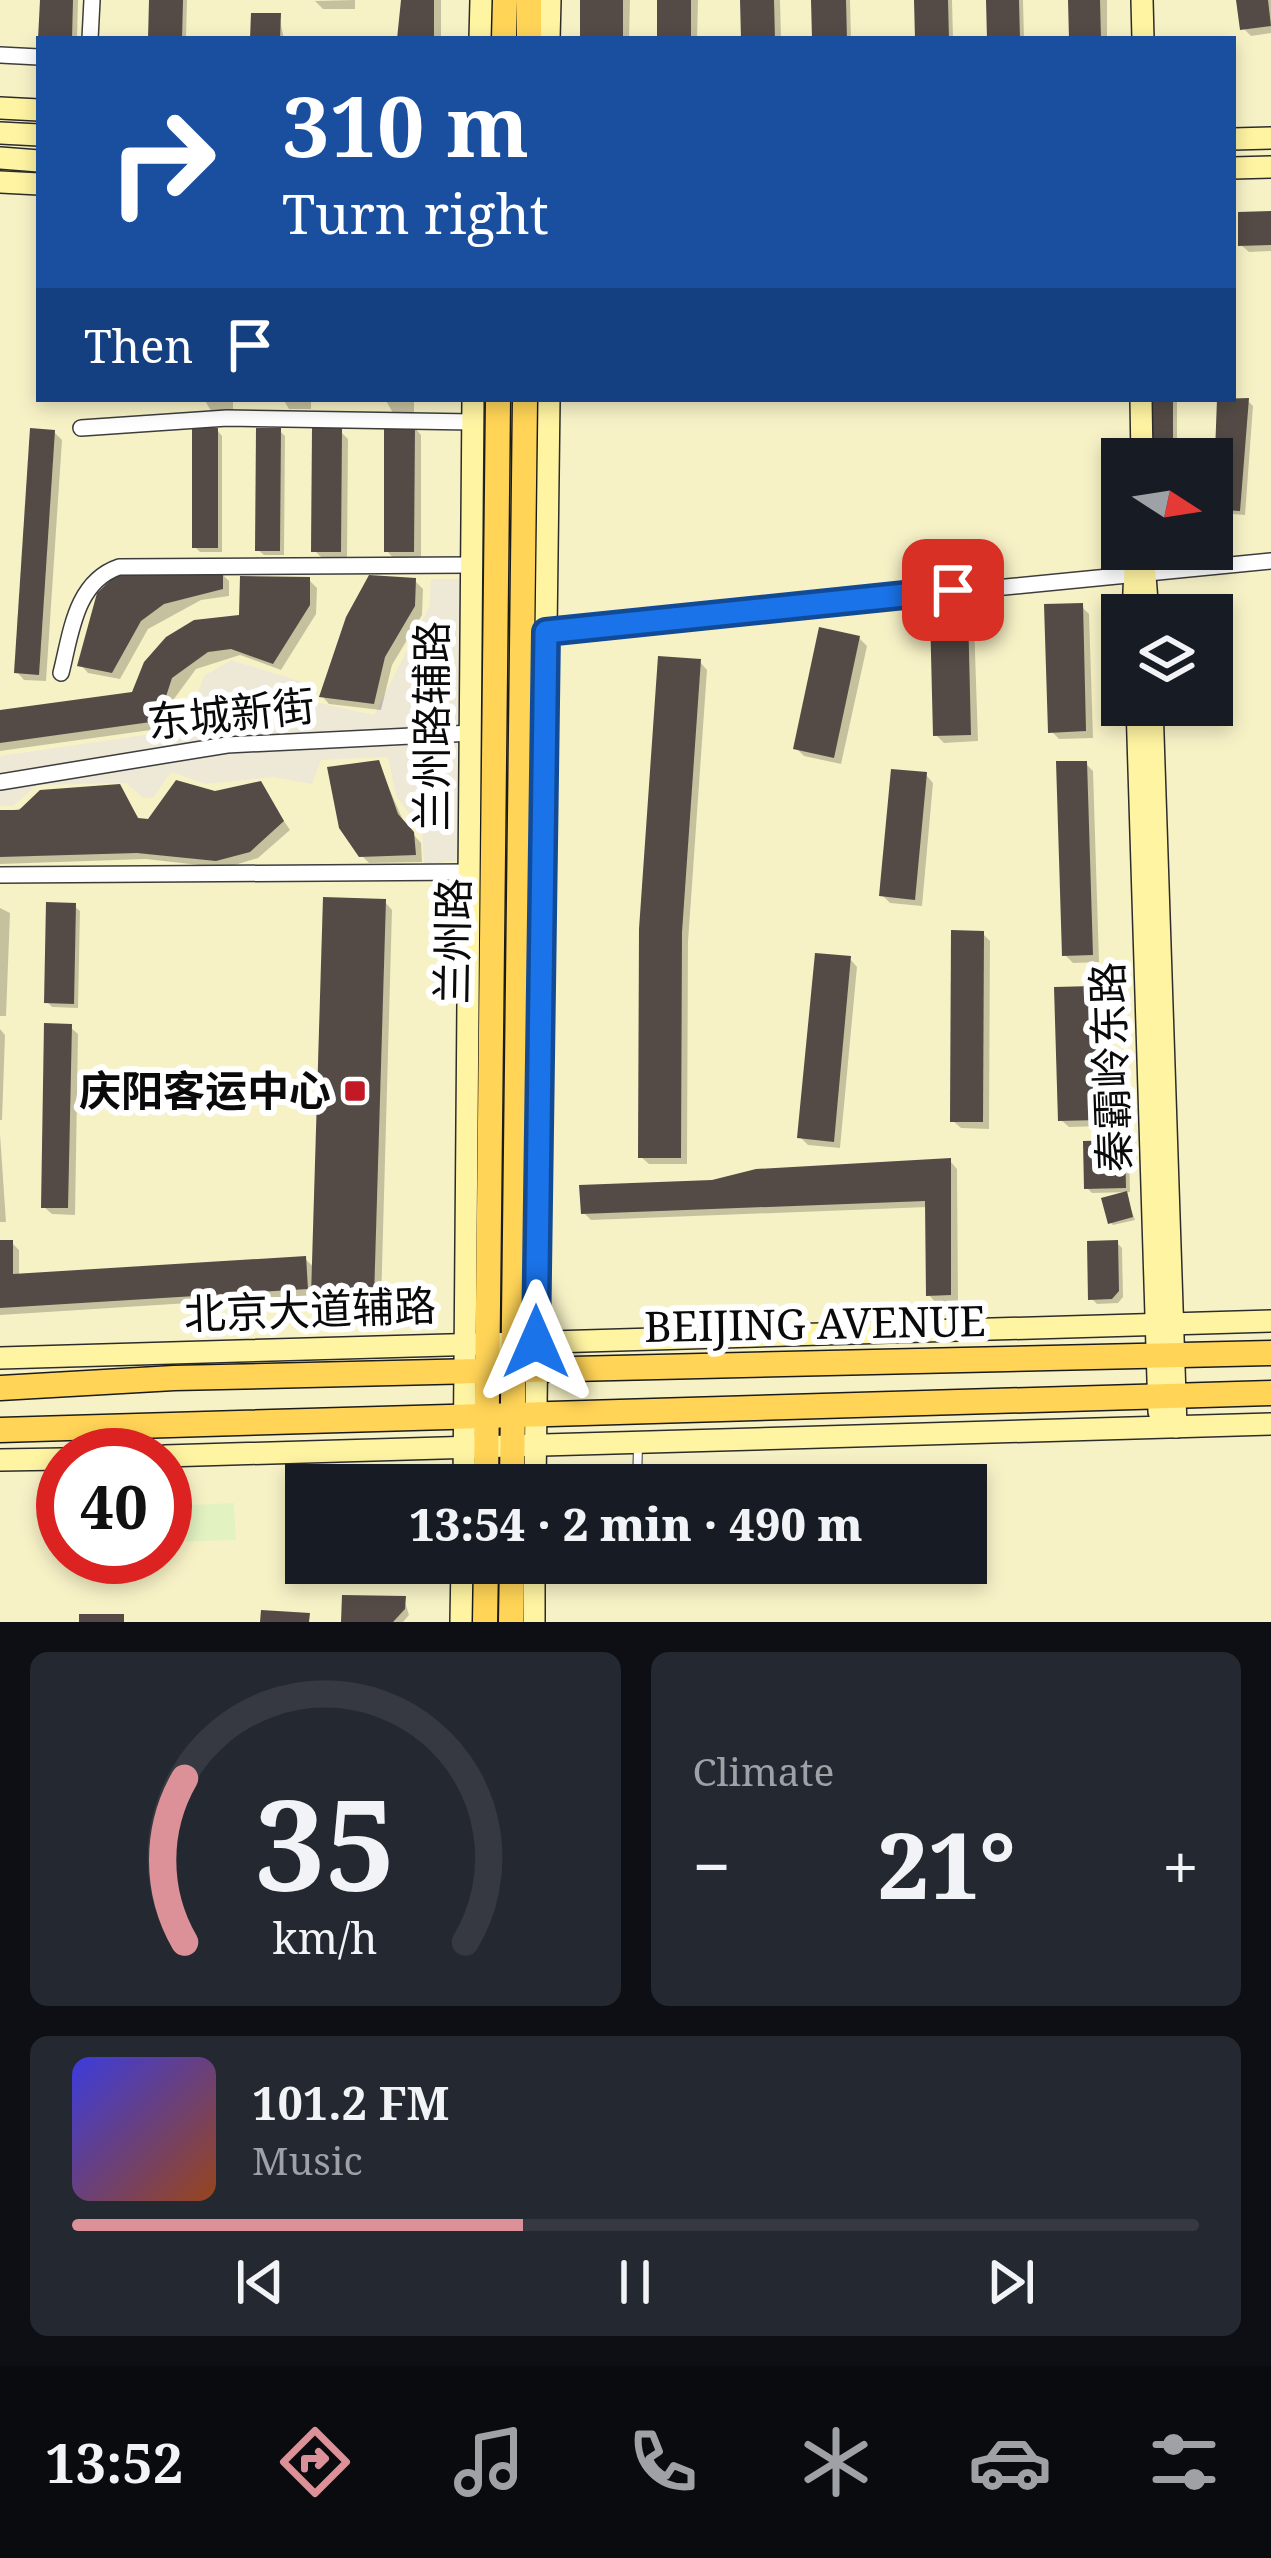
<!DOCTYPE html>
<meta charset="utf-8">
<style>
:root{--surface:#171b24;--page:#242831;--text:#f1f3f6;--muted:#9ea1a6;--line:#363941;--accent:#dc9198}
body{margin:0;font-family:"Noto Serif","Noto Sans SC",serif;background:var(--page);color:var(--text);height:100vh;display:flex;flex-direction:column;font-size:45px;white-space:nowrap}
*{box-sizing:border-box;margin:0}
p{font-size:39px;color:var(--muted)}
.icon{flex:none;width:66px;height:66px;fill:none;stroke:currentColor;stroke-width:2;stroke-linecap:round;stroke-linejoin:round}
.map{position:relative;height:1622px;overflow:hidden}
.details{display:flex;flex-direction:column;gap:30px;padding:30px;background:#0d0f14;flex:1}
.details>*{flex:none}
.hud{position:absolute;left:36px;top:36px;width:1200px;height:366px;border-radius:0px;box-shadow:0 6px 18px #0003;background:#1a4fa0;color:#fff;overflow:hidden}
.needle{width:78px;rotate:102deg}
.fabs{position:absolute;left:1101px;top:438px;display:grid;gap:24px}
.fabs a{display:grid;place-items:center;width:132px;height:132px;border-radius:0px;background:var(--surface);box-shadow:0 6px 18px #0003;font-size:60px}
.speed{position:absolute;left:36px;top:1428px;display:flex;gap:24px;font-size:60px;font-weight:700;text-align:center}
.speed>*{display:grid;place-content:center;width:156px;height:156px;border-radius:50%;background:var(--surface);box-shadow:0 6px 18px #0003;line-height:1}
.speed .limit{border:18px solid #d22;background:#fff;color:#111}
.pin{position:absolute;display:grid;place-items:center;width:102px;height:102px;color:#fff;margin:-51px;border-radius:24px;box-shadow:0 6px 18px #0006}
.me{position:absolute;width:132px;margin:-66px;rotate:0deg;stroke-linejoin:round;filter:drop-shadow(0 0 9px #0008)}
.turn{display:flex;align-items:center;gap:42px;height:252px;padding:0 48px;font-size:54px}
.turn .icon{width:156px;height:156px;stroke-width:2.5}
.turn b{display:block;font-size:84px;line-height:102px}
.then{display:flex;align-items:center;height:114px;padding:0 48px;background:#0003;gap:24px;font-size:45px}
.big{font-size:90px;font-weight:800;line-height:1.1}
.details .card{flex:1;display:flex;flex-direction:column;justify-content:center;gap:18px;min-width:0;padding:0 42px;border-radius:18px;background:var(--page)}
.details .dial{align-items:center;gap:0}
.dial svg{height:312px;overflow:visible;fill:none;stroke:var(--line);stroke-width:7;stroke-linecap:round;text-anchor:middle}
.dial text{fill:var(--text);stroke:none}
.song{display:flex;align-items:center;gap:36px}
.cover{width:144px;height:144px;border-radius:18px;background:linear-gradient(135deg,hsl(240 70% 55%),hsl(20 70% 35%))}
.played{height:12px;border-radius:6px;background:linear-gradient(90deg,var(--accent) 40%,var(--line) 40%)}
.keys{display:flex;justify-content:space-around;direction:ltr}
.heat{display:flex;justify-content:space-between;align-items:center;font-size:66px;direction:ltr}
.details .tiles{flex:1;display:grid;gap:30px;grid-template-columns:1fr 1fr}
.card:last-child{grid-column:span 2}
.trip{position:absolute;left:285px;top:1464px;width:702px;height:120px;border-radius:0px;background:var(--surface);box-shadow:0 6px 18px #0003;font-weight:800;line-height:120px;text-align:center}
.tabs{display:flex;height:192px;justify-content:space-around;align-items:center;background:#090b0e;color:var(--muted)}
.tabs .icon{width:84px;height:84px}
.tabs .active{color:var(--accent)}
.tabs b{font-size:54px;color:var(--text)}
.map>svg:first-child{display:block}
</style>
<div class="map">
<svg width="1271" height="1622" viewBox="0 0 1271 1622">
<rect width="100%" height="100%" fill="#fffae7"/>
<path fill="#f7f2c6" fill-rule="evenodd" d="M0,0H1271V1622H0ZM39,39H1233V399H39ZM1122,459H1212V549H1122ZM1122,615H1212V705H1122ZM63,1455H165V1557H63ZM306,1485H966V1563H306Z"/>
<polygon fill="#e2f2c1" points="234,1503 236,1540 170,1542 169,1506"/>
<polygon fill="#eee8d7" points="431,579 464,579 462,860 424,865 422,830 396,796 388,757 321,760 312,784 273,777 206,784 171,772 153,798 143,798 126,783 37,785 13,806 0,806 0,756 185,729 204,676 231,660 312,685 310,701 374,715 429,607"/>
<g fill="#0003">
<polygon points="43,0 78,0 77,39 41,39"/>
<polygon points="152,0 187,0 186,39 151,39"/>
<polygon points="355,0 355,9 323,9 315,1"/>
<polygon points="404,0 441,0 441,39 401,39"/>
<polygon points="583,0 630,0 629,39 583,39"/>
<polygon points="660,0 698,0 697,39 660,39"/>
<polygon points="743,0 780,0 781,39 744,39"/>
<polygon points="814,0 850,0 851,39 815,39"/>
<polygon points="917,0 952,0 953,39 918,39"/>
<polygon points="989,0 1023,0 1024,39 990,39"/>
<polygon points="1071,0 1107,0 1107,39 1072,39"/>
<polygon points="1239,0 1271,0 1271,33 1251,36 1243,28"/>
<polygon points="279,16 284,39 253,39"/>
<polygon points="1271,214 1271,251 1249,252 1241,245"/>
<polygon points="204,399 233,399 233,412 211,411"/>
<polygon points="283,399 311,399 311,409 289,409"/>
<polygon points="385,399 414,399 414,414 393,413"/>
<polygon points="1149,399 1177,399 1177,459 1150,459"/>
<polygon points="1248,401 1253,406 1245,515 1232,514 1227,509 1228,484 1217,478"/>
<polygon points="414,427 421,435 421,559 394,559 387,551"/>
<polygon points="217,430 222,436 222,552 200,552 195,547"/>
<polygon points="280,431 285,436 284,555 264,555 258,550"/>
<polygon points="340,431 348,439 347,558 322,558 314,550"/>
<polygon points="54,432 62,440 46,681 24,680 17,672"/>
<polygon points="221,573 229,581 229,596 201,600 148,629 120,679 88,673 81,665 100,594"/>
<polygon points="309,580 317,588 316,614 281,670 240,655 196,669 168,707 165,728 0,751 0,713 134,695 242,618"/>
<polygon points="415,581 423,589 422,615 392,665 381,710 329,704 322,696"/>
<polygon points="1081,606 1089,614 1093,738 1059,739 1051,731"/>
<polygon points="967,615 974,622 978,741 944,743 936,735"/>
<polygon points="859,638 867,646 841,764 804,756 796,748"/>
<polygon points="700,662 707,670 688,942 687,1164 649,1164 641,1157"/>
<polygon points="378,763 405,825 421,843 422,862 369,863 361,855"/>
<polygon points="1086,764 1093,771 1099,962 1073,963 1065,955"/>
<polygon points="926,775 933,783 922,906 890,903 882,895"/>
<polygon points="260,785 290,830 258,858 225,868 146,859 0,864 0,813 119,787 141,822 215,794"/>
<polygon points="385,902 392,910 381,1304 322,1302 315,1295 0,1315 0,1243 12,1243 19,1250 19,1277 305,1259 315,1268"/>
<polygon points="74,906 80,911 78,1008 52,1007 47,1002"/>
<polygon points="0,908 10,913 6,1016 0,1016"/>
<polygon points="983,934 990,941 989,1129 961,1128 953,1121"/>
<polygon points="850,959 857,967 840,1148 808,1145 800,1137"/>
<polygon points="1093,989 1100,996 1104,1126 1069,1127 1061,1120"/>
<polygon points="70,1027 78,1034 75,1215 52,1214 44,1207"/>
<polygon points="0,1029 5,1035 2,1120 0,1120"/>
<polygon points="0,1134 6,1222 0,1222"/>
<polygon points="1124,1143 1129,1148 1130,1192 1092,1193 1087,1188"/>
<polygon points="950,1161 957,1169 958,1301 936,1303 929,1295 928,1207 591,1220 584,1213 713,1183"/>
<polygon points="1126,1195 1135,1220 1113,1225 1110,1222"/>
<polygon points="1117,1243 1122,1248 1123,1297 1118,1303 1097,1304 1091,1298"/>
<polygon points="404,1599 409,1615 403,1622 344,1622"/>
</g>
<g fill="#544b46">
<polygon points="40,0 73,0 72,39 38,39"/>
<polygon points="149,0 183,0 182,39 148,39"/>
<polygon points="401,0 434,0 434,39 397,39"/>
<rect x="580" y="0" width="43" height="39"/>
<rect x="657" y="0" width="34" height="39"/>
<polygon points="740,0 774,0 775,39 741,39"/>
<polygon points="811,0 846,0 847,39 812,39"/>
<polygon points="914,0 948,0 949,39 915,39"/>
<polygon points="986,0 1019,0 1020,39 987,39"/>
<polygon points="1068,0 1100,0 1101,39 1069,39"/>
<polygon points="1236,0 1268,0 1271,26 1240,30"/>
<polygon points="251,13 281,13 280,39 250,39"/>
<polygon points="1271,211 1271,245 1238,246 1238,212"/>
<polygon points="1249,398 1240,511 1224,510 1225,480 1214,480 1217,399"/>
<polygon points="1146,399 1173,399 1173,459 1147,459"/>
<polygon points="384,424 415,424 414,552 384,552"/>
<polygon points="30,428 55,430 39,675 14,673"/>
<rect x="192" y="428" width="26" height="120"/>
<polygon points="256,428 281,428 280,551 255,551"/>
<polygon points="312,428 342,428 341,552 311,552"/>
<polygon points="223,570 223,589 164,604 141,621 112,673 77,666 97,593 119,572"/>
<polygon points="369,575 416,578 415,606 385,657 374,704 319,697 346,617"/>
<polygon points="240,576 310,577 310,605 273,664 231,649 208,652 172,678 158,721 0,743 0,710 132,692 144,662 166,637 194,620 239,615"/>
<polygon points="1083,603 1086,731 1048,733 1044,604"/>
<polygon points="968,611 971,735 933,736 930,613"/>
<polygon points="819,627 860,636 834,758 793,749"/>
<polygon points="658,656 701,659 682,932 681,1158 638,1158 639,929"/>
<polygon points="379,760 398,814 414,832 416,855 359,857 339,828 327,767"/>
<polygon points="1056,761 1087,761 1093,955 1062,956"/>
<polygon points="891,769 927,772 915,900 879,896"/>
<polygon points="176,780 215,791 261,781 284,821 250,852 216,861 137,853 0,857 0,810 19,810 40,790 120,784 138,818 148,819"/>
<polygon points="323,897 386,899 374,1298 311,1296"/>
<polygon points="46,902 76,903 74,1004 44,1003"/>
<polygon points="951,930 984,931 983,1122 950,1122"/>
<polygon points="815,953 851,956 834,1142 797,1138"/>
<polygon points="1094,986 1098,1120 1058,1121 1054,987"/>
<polygon points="44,1023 72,1024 68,1208 41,1208"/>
<polygon points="1125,1140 1126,1188 1084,1189 1083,1141"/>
<polygon points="951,1158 951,1295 926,1296 925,1201 581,1214 579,1185 712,1180 756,1169"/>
<polygon points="1127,1191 1133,1217 1108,1224 1101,1198"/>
<polygon points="0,1240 13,1240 13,1274 306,1256 308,1289 0,1308"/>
<polygon points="1118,1240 1119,1291 1112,1299 1088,1300 1087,1241"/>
<polygon points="342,1595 406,1596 405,1609 393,1622 341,1622"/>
<polygon points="261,1610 310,1613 309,1622 260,1622"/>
<rect x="79" y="1614" width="45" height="8"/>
</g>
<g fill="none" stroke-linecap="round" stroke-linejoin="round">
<defs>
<polyline id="lane" points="637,1485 638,1445"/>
<g id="street">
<polyline points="90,39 92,0"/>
<polyline points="0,55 39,57"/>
<polyline points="81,428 227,418 473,422"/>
<polyline points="546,632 1271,561"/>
<path d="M61,673C71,634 75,582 119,567L471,565"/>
<polyline points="0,782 227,745 472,733"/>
<polyline points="0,875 470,872"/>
</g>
<g id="secondary">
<polyline points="1142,0 1143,39"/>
<polyline points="480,39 481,0"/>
<polyline points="549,39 550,0"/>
<polyline points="0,108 39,110"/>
<polyline points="0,133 39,135"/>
<polyline points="1233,139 1271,138"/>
<polyline points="0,158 39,161"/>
<polyline points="1233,168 1271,167"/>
<polyline points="0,182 39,184"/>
<polyline points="1141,399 1142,459"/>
<polyline points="1143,549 1148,615"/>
<polyline points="1133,615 1135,568"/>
<polyline points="1137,705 1159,1412"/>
<polyline points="1152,705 1176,1427"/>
<polyline points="0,1358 1271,1321"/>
<polyline points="165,1456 1271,1424"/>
<polyline points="0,1460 63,1459"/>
<polyline points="464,1485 473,399"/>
<polyline points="535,1485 549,399"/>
<polyline points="461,1622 462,1563"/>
<polyline points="534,1622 534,1563"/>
</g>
<g id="primary">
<polyline points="504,39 505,0"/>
<polyline points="529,39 529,0"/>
<polyline points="0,1388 174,1378 1271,1353"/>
<polyline points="0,1430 1271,1393"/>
<polyline points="486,1485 498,399"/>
<polyline points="512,1485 525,399"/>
<polyline points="485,1622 486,1563"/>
<polyline points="511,1622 512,1563"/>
</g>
</defs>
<use href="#lane" stroke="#3d3d3d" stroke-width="10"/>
<use href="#street" stroke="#3d3d3d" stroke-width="18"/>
<use href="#secondary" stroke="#2c2c2c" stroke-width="24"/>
<use href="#primary" stroke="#1b1b1b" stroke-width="27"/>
<use href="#lane" stroke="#fff" stroke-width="8"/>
<use href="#street" stroke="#fff" stroke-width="15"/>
<use href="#secondary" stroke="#fff4a2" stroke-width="21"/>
<use href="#primary" stroke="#ffd457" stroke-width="24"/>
</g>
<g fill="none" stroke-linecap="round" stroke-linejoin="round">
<defs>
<polyline id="route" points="536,1342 546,632 953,590"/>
</defs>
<use href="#route" stroke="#114b97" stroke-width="30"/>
<use href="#route" stroke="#1a73e8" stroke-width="21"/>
</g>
<rect fill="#c31924" stroke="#fff" stroke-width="4.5" x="343" y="1079" width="24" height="24" rx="6"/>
<g text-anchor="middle" stroke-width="12" stroke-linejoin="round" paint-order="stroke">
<g font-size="42" fill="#0a0a0a" stroke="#fff">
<text transform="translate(231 714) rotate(-6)" y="15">东城新街</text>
<text transform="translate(432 726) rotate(-90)" y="15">兰州路辅路</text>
<text transform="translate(453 941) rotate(-89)" y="15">兰州路</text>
<text transform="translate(1111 1067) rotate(-92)" y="15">秦霸岭东路</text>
<text transform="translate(310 1310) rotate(-2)" y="15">北京大道辅路</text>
<text transform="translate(815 1324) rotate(-1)" y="15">BEIJING AVENUE</text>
</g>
<g font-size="42" font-weight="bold" fill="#0a0a0a" stroke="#fff" text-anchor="end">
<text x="331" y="1106">庆阳客运中心</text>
</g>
</g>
</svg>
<div class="fabs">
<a><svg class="needle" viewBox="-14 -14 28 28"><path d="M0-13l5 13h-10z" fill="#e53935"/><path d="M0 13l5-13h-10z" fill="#9ea1a6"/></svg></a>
<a><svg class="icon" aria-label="layers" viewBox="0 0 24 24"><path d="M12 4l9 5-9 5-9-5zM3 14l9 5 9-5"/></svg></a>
</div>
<div class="speed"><div class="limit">40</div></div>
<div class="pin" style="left:953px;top:590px;background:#d93025"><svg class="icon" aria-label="arrive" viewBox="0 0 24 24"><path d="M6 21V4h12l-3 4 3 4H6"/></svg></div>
<svg class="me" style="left:536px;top:1342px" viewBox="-20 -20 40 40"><path d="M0-17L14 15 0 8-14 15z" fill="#1a73e8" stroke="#fff" stroke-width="4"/></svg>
<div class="trip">13:54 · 2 min · 490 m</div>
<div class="hud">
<div class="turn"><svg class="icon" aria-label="right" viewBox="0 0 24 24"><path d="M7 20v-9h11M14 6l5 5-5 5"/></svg><div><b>310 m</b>Turn right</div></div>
<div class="then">Then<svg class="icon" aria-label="arrive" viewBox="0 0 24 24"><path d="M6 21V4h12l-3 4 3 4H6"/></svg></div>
</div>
</div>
<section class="details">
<div class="tiles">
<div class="card dial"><svg viewBox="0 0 100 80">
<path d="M14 69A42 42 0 1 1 86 69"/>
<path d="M14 69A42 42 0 0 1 14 27" stroke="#dc9198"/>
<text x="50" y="56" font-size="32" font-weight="700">35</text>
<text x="50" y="72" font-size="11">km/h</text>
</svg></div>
<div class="card"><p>Climate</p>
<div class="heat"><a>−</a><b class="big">21°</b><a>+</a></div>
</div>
<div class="card">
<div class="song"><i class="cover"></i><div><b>101.2 FM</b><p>Music</p></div></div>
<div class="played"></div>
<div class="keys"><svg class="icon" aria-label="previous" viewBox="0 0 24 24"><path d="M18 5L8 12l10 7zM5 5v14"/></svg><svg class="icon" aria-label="pause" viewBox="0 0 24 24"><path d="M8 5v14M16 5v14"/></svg><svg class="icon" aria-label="next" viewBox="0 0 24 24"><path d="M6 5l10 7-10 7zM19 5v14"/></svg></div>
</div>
</div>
</section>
<nav class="tabs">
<b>13:52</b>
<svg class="icon active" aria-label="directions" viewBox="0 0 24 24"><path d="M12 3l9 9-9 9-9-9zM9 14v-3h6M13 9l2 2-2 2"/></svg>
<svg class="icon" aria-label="music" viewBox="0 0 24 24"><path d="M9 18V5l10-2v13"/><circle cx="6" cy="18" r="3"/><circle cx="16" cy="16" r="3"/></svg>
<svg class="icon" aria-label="phone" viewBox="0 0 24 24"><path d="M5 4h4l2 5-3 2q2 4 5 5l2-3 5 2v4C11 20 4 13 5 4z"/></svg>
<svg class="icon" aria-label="climate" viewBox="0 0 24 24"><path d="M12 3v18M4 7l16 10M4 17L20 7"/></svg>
<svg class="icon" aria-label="car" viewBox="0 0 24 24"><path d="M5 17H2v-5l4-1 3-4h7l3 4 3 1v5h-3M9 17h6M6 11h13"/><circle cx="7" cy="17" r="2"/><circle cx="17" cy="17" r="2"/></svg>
<svg class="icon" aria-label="filters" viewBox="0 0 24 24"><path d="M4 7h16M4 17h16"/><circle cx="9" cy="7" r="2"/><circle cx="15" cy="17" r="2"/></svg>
</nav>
